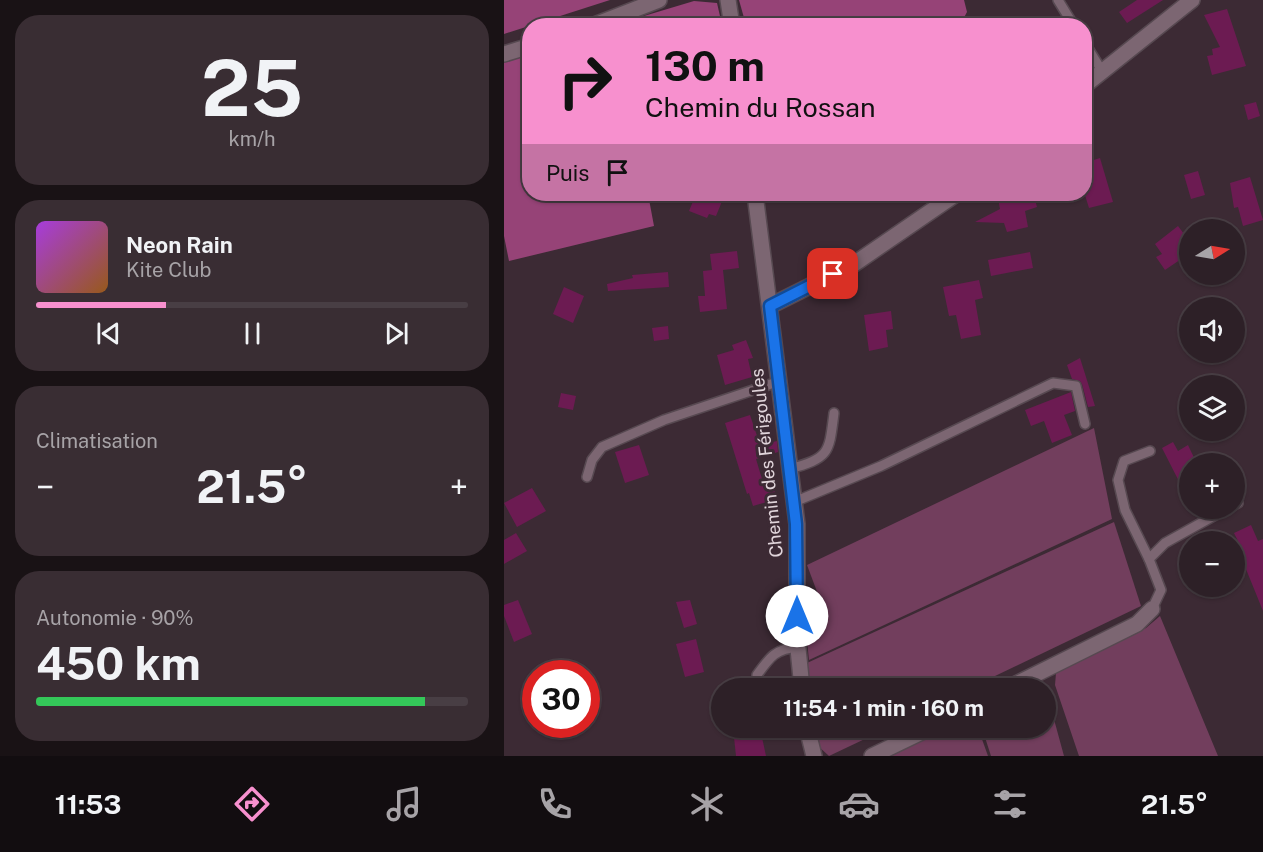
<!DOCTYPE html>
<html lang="fr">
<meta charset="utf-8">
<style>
:root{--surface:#2d2027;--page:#392d33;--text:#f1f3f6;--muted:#a7a3a7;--line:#483e44;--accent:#f790ce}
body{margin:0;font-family:"Public Sans",sans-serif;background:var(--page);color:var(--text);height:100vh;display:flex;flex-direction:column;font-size:22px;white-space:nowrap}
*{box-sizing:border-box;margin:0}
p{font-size:20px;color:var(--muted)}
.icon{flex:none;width:33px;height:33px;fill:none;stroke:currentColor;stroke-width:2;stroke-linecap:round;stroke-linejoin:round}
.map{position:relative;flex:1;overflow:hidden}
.drawer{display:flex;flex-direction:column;gap:15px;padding:15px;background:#191215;width:504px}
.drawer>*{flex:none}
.hud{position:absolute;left:18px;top:18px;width:570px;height:183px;border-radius:24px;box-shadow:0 2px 4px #0004,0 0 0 2px var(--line);background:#f790ce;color:#111;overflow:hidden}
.needle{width:39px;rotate:79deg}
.fabs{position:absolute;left:675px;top:219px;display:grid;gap:12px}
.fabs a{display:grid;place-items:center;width:66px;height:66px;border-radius:50%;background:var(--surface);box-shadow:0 2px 4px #0004,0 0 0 2px var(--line);font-size:30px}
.speed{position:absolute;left:18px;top:660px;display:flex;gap:12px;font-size:30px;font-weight:700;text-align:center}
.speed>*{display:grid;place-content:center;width:78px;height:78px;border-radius:50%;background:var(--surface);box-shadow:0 2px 4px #0004,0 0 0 2px var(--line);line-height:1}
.speed .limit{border:9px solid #d22;background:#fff;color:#111}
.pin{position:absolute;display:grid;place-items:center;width:51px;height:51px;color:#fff;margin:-26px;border-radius:12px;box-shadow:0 3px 9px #0006}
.me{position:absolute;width:66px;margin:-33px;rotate:0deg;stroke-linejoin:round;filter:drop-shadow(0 0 4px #0008)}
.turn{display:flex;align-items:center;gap:21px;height:126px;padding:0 24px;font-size:27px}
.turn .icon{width:78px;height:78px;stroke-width:2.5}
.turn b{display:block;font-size:42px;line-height:51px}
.then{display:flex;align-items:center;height:57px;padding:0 24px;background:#0003;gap:12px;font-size:22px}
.big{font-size:45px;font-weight:700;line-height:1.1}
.drawer .widget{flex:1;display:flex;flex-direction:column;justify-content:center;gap:9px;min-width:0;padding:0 21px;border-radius:24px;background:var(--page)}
.drawer .dial{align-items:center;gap:0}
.dial b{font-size:78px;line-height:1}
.song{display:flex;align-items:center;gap:18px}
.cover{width:72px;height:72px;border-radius:9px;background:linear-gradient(135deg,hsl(280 70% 55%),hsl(30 70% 35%))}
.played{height:6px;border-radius:3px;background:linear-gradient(90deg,var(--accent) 30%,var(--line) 30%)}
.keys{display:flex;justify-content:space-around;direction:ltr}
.heat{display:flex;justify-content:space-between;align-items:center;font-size:33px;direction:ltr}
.charge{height:9px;border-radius:4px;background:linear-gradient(90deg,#34c759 90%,var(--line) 0)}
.trip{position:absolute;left:207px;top:678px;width:345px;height:60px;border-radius:30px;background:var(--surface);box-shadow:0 2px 4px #0004,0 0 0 2px var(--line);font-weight:700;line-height:60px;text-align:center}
.dock{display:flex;height:96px;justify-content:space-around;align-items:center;background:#120d10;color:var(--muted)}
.dock .icon{width:42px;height:42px}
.dock .selected{color:var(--accent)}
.dock b{font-size:27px;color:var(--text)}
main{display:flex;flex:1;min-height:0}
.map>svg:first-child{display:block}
</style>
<main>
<section class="drawer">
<div class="widget dial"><b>25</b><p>km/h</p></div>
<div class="widget">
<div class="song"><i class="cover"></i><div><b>Neon Rain</b><p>Kite Club</p></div></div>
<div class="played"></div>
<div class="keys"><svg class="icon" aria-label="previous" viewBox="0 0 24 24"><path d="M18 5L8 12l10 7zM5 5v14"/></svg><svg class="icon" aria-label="pause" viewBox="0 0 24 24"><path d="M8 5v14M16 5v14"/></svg><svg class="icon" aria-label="next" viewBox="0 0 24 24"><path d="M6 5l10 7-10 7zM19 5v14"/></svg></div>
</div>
<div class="widget"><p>Climatisation</p>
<div class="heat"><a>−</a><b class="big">21.5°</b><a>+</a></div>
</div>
<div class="widget"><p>Autonomie · 90%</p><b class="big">450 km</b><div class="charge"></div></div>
</section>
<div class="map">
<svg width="759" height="756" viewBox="0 0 759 756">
<rect width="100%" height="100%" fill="#3c2a34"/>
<g fill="#723e5d">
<polygon points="590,428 608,519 305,660 302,631 318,605 303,565"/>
<polygon points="610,522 637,606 466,688 306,688 303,663"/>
<polygon points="656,616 714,756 575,756 551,685 552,673 642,628"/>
<polygon points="542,690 560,756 487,756 478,728 542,728"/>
<polygon points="311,728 384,728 325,756 313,745"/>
<polygon points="440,728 474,728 484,756 380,756"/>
</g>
<g fill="#964377">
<polygon points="0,0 106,0 0,34"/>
<polygon points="235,0 460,0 463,12 456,25 242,25"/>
<polygon points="190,1 213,3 218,25 110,25"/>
<polygon points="25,51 26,194 144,194 150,226 5,261 0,236 0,59"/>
</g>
<g fill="#6c1b52">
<polygon points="633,0 659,0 623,23 615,12"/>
<polygon points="723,9 742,66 708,75 703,56 709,55 708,49 716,47 700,15"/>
<polygon points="752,102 756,116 744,120 740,105"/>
<polygon points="596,158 609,202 585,208 580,192 580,163"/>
<polygon points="694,171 701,195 687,199 680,175"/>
<polygon points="746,177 759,220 739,226 734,207 730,208 726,183"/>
<polygon points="192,194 204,194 219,199 212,216 205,214 203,218 185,211"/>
<polygon points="516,194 521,194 522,197 530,195 533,207 521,211 524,227 503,232 500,223 471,222 496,209 494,199"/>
<polygon points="674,226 686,242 686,253 661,270 652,257 658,254 651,244"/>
<polygon points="233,251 235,268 219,270 223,309 196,312 194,296 201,296 199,271 208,270 206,254"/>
<polygon points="526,252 529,268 487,276 484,260"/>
<polygon points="164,272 165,287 104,291 103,284 129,278 128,275"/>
<polygon points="475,280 479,298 471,300 477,335 457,339 452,315 445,316 439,287"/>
<polygon points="60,287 80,296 69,323 49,314"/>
<polygon points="387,311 389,329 382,330 384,347 365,351 360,315"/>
<polygon points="164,326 165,339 150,341 148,328"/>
<polygon points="242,340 249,358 244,359 248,377 221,385 213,355 230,350 228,345"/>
<polygon points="576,358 582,377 591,406 584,407 578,384 576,381 568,379 563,365"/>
<polygon points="567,392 571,411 560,415 568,435 548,443 540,421 527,426 521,410"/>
<polygon points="57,393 72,396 69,410 54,407"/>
<polygon points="246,415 256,445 273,441 274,452 252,459 261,489 269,486 273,499 249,506 245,493 243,494 221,423"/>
<polygon points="669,442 674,451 684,445 693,464 686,464 686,503 658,448"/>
<polygon points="135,445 145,475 121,483 111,452"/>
<polygon points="28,488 42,511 13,527 0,503"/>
<polygon points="747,525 754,541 759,539 759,611 731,542 734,541 730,533"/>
<polygon points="12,533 23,551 0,564 0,540"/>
<polygon points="14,600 28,634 10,642 0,616 0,605"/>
<polygon points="186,600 193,624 180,628 172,602"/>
<polygon points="192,639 200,672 181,677 172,644"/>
<polygon points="229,728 256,728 262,756 232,756"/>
</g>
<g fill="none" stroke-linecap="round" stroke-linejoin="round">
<defs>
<g id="service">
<polyline points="554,0 570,26"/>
<polyline points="580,42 598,71"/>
<path d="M285,469C326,458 325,453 330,413"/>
<polyline points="83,477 88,460 98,447 160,420 276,381"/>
<polyline points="290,502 377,466 549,383 572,386 581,424"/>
<polyline points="730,505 734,503"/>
<polyline points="645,559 621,510 614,480 620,461 646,451"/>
<polyline points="648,609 657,590 645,559 661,543 724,508"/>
<path d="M253,675C266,657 271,649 294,647"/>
</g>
<g id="minor">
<polyline points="224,0 228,26"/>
<polyline points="88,26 155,0"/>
<polyline points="0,54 26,46"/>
<polyline points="580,86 688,0"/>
<polyline points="251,194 293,524 293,639 298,688"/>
<polyline points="266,306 350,264 452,194"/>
<polyline points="504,688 633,624 648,609"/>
<polyline points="303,728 310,756"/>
<polyline points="368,756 426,728"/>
</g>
</defs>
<use href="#service" stroke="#574951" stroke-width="12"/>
<use href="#minor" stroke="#574951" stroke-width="18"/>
<use href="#service" stroke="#7c6672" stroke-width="9"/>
<use href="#minor" stroke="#7c6672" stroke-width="15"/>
</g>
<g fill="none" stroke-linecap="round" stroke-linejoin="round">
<defs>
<polyline id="route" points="293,616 292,524 266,306 329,274"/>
</defs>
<use href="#route" stroke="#114b97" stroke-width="15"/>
<use href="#route" stroke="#1a73e8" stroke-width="10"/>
</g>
<g text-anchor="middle" stroke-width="6" stroke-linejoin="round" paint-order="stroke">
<g font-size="18" fill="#e1d5db" stroke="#3c2a34">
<text transform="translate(263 463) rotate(-96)" y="6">Chemin des Férigoules</text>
</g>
</g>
</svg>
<div class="fabs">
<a><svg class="needle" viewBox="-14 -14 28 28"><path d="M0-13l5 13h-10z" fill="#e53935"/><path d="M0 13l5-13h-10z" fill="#a7a3a7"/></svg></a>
<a><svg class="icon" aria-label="sound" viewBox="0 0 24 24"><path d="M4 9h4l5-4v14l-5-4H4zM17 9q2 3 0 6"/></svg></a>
<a><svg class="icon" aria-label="layers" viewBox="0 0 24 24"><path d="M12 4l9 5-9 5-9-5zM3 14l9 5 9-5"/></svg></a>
<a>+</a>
<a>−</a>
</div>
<div class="speed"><div class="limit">30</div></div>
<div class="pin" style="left:329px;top:274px;background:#d93025"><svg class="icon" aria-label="arrive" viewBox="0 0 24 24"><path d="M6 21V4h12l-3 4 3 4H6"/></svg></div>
<svg class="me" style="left:293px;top:616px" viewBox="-20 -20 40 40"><circle r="19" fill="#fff"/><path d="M0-13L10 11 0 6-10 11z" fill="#1a73e8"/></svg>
<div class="trip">11:54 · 1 min · 160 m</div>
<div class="hud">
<div class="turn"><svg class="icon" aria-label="right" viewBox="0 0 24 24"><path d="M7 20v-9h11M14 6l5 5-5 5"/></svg><div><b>130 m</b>Chemin du Rossan</div></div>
<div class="then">Puis<svg class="icon" aria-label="arrive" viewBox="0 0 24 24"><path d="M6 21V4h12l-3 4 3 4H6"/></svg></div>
</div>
</div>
</main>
<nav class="dock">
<b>11:53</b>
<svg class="icon selected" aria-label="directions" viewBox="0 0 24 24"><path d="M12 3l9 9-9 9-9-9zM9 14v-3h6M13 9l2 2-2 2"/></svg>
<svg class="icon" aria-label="music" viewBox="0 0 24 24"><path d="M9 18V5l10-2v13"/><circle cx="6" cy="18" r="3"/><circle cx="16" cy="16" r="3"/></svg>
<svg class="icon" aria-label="phone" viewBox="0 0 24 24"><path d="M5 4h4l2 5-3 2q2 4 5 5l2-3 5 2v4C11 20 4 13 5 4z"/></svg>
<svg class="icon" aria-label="climate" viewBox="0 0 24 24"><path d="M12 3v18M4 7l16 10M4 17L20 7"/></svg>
<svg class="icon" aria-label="car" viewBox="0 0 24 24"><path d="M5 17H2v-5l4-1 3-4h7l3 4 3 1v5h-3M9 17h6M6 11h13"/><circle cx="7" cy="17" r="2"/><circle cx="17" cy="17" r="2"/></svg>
<svg class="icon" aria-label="filters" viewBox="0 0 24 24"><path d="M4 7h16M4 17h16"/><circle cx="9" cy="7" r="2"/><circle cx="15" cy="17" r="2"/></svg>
<b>21.5°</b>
</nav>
